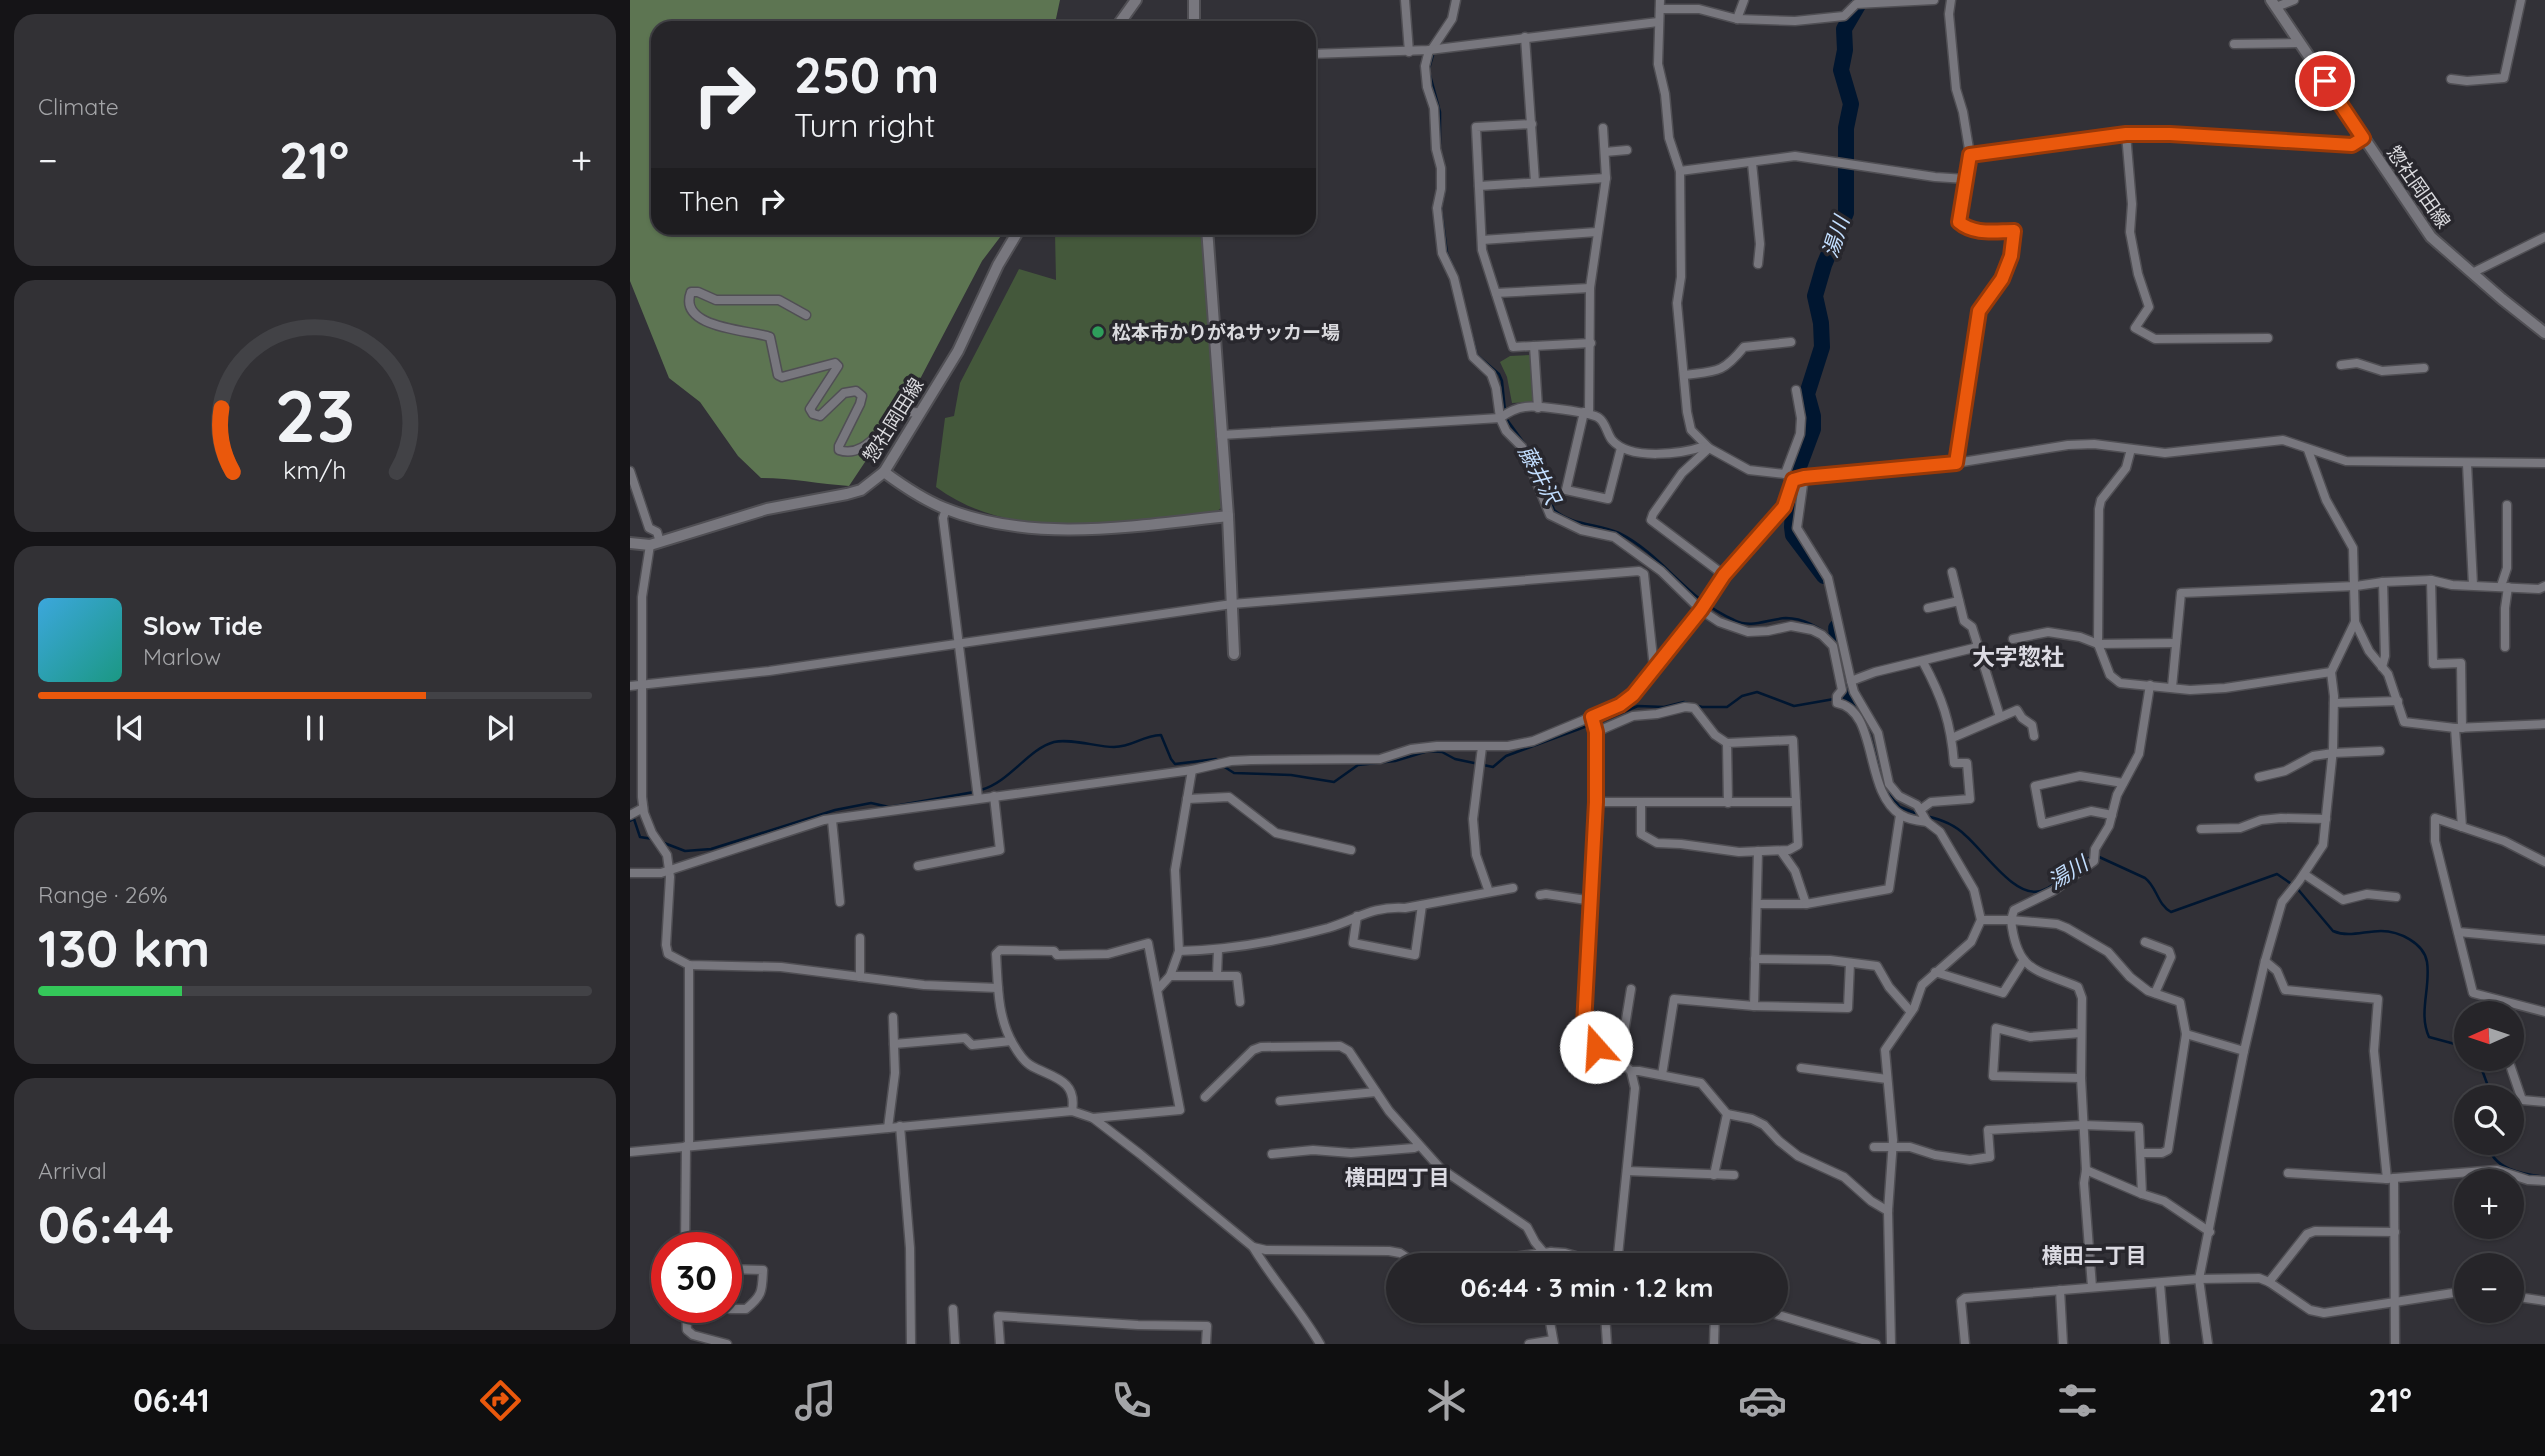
<!DOCTYPE html>
<meta charset="utf-8">
<style>
:root{--surface:#262529;--page:#323135;--text:#f1f3f6;--muted:#a4a5a8;--line:#424246;--accent:#ea580c}
body{margin:0;font-family:Quicksand,"Noto Sans JP",sans-serif;background:var(--page);color:var(--text);height:100vh;display:flex;flex-direction:column;font-size:26px;white-space:nowrap}
*{box-sizing:border-box;margin:0}
p{font-size:23px;color:var(--muted)}
.icon{flex:none;width:38px;height:38px;fill:none;stroke:currentColor;stroke-width:2;stroke-linecap:round;stroke-linejoin:round}
.map{position:relative;flex:1;overflow:hidden}
.side{display:flex;flex-direction:column;gap:14px;padding:14px;background:#151417;width:630px}
.side>*{flex:none}
.top-card{position:absolute;left:21px;top:21px;width:665px;height:214px;border-radius:21px;box-shadow:0 2px 5px #0004,0 0 0 2px var(--line);background:#262529;color:var(--text);overflow:hidden}
.needle{width:46px;rotate:267deg}
.tools{position:absolute;left:1824px;top:1001px;display:grid;gap:14px}
.tools a{display:grid;place-items:center;width:70px;height:70px;border-radius:50%;background:var(--surface);box-shadow:0 2px 5px #0004,0 0 0 2px var(--line);font-size:35px}
.speed{position:absolute;left:21px;top:1232px;display:flex;gap:14px;font-size:35px;font-weight:700;text-align:center}
.speed>*{display:grid;place-content:center;width:91px;height:91px;border-radius:50%;background:var(--surface);box-shadow:0 2px 5px #0004,0 0 0 2px var(--line);line-height:1}
.speed .limit{border:10px solid #d22;background:#fff;color:#111}
.pin{position:absolute;display:grid;place-items:center;width:60px;height:60px;color:#fff;margin:-30px;border:4px solid #fff;border-radius:50%;box-shadow:0 2px 7px #0007}
.me{position:absolute;width:77px;margin:-38px;rotate:341deg;stroke-linejoin:round;filter:drop-shadow(0 0 5px #0008)}
.turn{display:flex;align-items:center;gap:24px;height:147px;padding:0 28px;font-size:32px}
.turn .icon{width:91px;height:91px;stroke-width:2.5}
.turn b{display:block;font-size:49px;line-height:60px}
.then{display:flex;align-items:center;height:66px;padding:0 28px;background:#0003;gap:14px;font-size:26px}
.big{font-size:52px;font-weight:800;line-height:1.1}
.side .widget{flex:1;display:flex;flex-direction:column;justify-content:center;gap:10px;min-width:0;padding:0 24px;border-radius:21px;background:var(--page)}
.side .dial{align-items:center;gap:0}
.dial svg{height:182px;overflow:visible;fill:none;stroke:var(--line);stroke-width:7;stroke-linecap:round;text-anchor:middle}
.dial text{fill:var(--text);stroke:none}
.song{display:flex;align-items:center;gap:21px}
.cover{width:84px;height:84px;border-radius:10px;background:linear-gradient(135deg,hsl(200 70% 55%),hsl(170 70% 35%))}
.played{height:7px;border-radius:4px;background:linear-gradient(90deg,var(--accent) 70%,var(--line) 70%)}
.keys{display:flex;justify-content:space-around;direction:ltr}
.heat{display:flex;justify-content:space-between;align-items:center;font-size:38px;direction:ltr}
.charge{height:10px;border-radius:5px;background:linear-gradient(90deg,#34c759 26%,var(--line) 0)}
.trip{position:absolute;left:756px;top:1253px;width:402px;height:70px;border-radius:35px;background:var(--surface);box-shadow:0 2px 5px #0004,0 0 0 2px var(--line);font-weight:800;line-height:70px;text-align:center}
.tab-bar{display:flex;height:112px;justify-content:space-around;align-items:center;background:#0f0f10;color:var(--muted)}
.tab-bar .icon{width:49px;height:49px}
.tab-bar .current{color:var(--accent)}
.tab-bar b{font-size:32px;color:var(--text)}
main{display:flex;flex:1;min-height:0}
.map>svg:first-child{display:block}
</style>
<main>
<section class="side">
<div class="widget"><p>Climate</p>
<div class="heat"><a>−</a><b class="big">21°</b><a>+</a></div>
</div>
<div class="widget dial"><svg viewBox="0 0 100 80">
<path d="M14 69A42 42 0 1 1 86 69"/>
<path d="M14 69A42 42 0 0 1 9 41" stroke="#ea580c"/>
<text x="50" y="56" font-size="32" font-weight="700">23</text>
<text x="50" y="72" font-size="11">km/h</text>
</svg></div>
<div class="widget">
<div class="song"><i class="cover"></i><div><b>Slow Tide</b><p>Marlow</p></div></div>
<div class="played"></div>
<div class="keys"><svg class="icon" aria-label="previous" viewBox="0 0 24 24"><path d="M18 5L8 12l10 7zM5 5v14"/></svg><svg class="icon" aria-label="pause" viewBox="0 0 24 24"><path d="M8 5v14M16 5v14"/></svg><svg class="icon" aria-label="next" viewBox="0 0 24 24"><path d="M6 5l10 7-10 7zM19 5v14"/></svg></div>
</div>
<div class="widget"><p>Range · 26%</p><b class="big">130 km</b><div class="charge"></div></div>
<div class="widget"><p>Arrival</p><b class="big">06:44</b></div>
</section>
<div class="map">
<svg width="1915" height="1344" viewBox="0 0 1915 1344">
<rect width="100%" height="100%" fill="#323137"/>
<g fill="#44583b">
<path d="M428,228H572L591,508L585,513C495,521 384,545 306,487L315,418L324,416L330,383L389,269L426,280L425,233Z"/>
<polygon points="901,355 904,402 882,403 877,377 870,362 880,356"/>
</g>
<path fill="#5d7552" d="M0,0H430L424,28H28V228H377L352,261L289,381L219,486C190,484 161,478 131,478L108,456L70,402L39,378L0,281Z"/>
<g fill="none" stroke-linecap="round" stroke-linejoin="round">
<g stroke="#001630" stroke-width="2.5">
<polyline points="799,69 803,55"/>
<polyline points="800,75 810,112 810,144"/>
<polyline points="815,189 811,208 817,253 825,271"/>
<polyline points="837,317 847,355 869,374 872,381 875,411"/>
<path d="M875,417L904,457L924,510C943,526 968,523 989,533C1033,555 1057,600 1104,620C1122,629 1137,619 1156,618C1175,618 1195,631 1209,643"/>
<path d="M1210,698L1218,696C1240,728 1242,738 1250,775"/>
<polyline points="967,723 1008,706 1034,707 1054,702 1072,707 1097,707 1112,696 1127,692 1164,706 1204,699"/>
<polyline points="593,766 604,773 661,775 704,782 728,765 765,761 798,751 812,752 825,759 863,767 876,756 960,725"/>
<path d="M351,790C380,782 398,749 424,742C440,738 467,747 484,747C503,747 511,736 531,735L541,759L545,764L586,759L589,762"/>
<polyline points="1256,791 1270,807 1290,815"/>
<path d="M1296,816C1310,819 1325,825 1335,835C1354,851 1385,899 1411,891C1430,885 1442,863 1461,857"/>
<polyline points="0,821 4,819 10,837 23,839"/>
<polyline points="29,841 55,851 81,849 205,810 241,803 259,807 344,792"/>
<path d="M1467,856L1515,878C1527,887 1527,904 1541,912L1647,874L1666,887L1703,931C1719,938 1734,931 1751,931C1769,931 1794,943 1797,962C1801,987 1788,1013 1799,1037L1836,1047"/>
<polyline points="1848,1059 1862,1097"/>
<path d="M1858,1143C1861,1169 1892,1174 1915,1177"/>
</g>
<g stroke="#001630" stroke-width="16">
<polyline points="1167,472 1183,429 1183,416 1177,394 1192,347 1191,323 1185,296 1194,265 1216,213 1216,128 1221,104 1211,70 1215,50 1214,29 1231,0"/>
<polyline points="1164,491 1162,527 1163,535 1194,576"/>
<polyline points="1206,628 1218,696"/>
</g>
<defs>
<g id="street">
<polyline points="775,0 779,52"/>
<polyline points="1030,0 1028,64 1035,94 1039,138 1050,171 1051,277 1047,303 1057,412 1061,430 1079,448 1119,470 1155,474 1163,480"/>
<path d="M1321,0L1319,14L1326,89L1333,112L1340,155L1329,222C1344,235 1365,231 1384,231L1381,256L1372,279L1349,311L1326,463"/>
<polyline points="1646,7 1664,0"/>
<polyline points="1030,9 1069,9 1107,19 1165,21 1214,16 1226,4 1304,0"/>
<polyline points="1107,19 1114,0"/>
<polyline points="895,37 905,182"/>
<polyline points="1604,44 1670,43"/>
<polyline points="802,49 822,19 826,0"/>
<path d="M799,50L795,66L797,87L804,108L806,149L811,168V189L807,208L812,253L824,278L843,357L861,374L866,388L870,418L876,431L892,447L920,515L951,530L984,537L1031,571L1071,610L1089,622L1118,632L1138,631L1161,626L1182,630L1192,635L1203,646L1212,690L1207,696V703C1249,710 1233,792 1271,815C1279,820 1289,821 1297,822"/>
<polyline points="679,54 799,50 1028,22"/>
<polyline points="1821,79 1837,81 1874,78 1891,0"/>
<polyline points="902,124 846,127 852,250 883,347 961,343"/>
<polyline points="1496,134 1502,204 1500,232 1508,274 1519,307 1505,328 1525,339 1638,338"/>
<polyline points="975,152 997,150"/>
<polyline points="1340,155 1496,134 1540,134 1722,145 1733,138"/>
<polyline points="1122,163 1130,244 1128,264"/>
<polyline points="1050,171 1165,156 1305,177 1336,179"/>
<polyline points="849,186 976,178"/>
<polyline points="852,240 967,232"/>
<polyline points="1842,273 1915,237"/>
<polyline points="866,293 960,288"/>
<path d="M176,315L149,300H86L68,292H61C47,329 121,330 140,337L148,375L152,377L205,363L208,366L180,409L183,414L190,416L214,393L226,391L232,396L230,404L209,446V450C237,460 254,420 277,413C281,412 285,412 289,412"/>
<polyline points="904,346 908,408"/>
<polyline points="1711,365 1727,363 1752,371 1794,368"/>
<path d="M1054,375C1086,371 1092,374 1114,347L1161,342"/>
<polyline points="954,412 936,490 978,499 991,448"/>
<polyline points="959,413 960,288 976,178 973,128"/>
<path d="M591,435L870,418C877,413 886,408 895,407C905,405 961,412 969,418C976,423 977,434 982,440C1000,461 1052,454 1075,446"/>
<polyline points="1079,448 1052,473 1023,514 1021,520 1094,575"/>
<polyline points="1501,449 1496,468 1471,500 1469,509 1468,644 1480,675 1490,683 1560,690 1595,688 1701,672"/>
<polyline points="1837,464 1843,585"/>
<polyline points="0,471 19,528 27,532 30,542"/>
<polyline points="1155,474 1170,434 1171,418 1166,390"/>
<polyline points="1174,477 1167,528 1198,578 1221,681 1224,692 1248,733 1259,784 1269,796 1287,805 1297,822 1310,832 1344,890 1351,920 1341,942 1292,985 1284,1008 1255,1050 1263,1140 1258,1211 1261,1344"/>
<polyline points="1169,478 1326,463 1438,445 1464,444 1535,453 1653,440 1716,461 1915,463"/>
<polyline points="316,509 313,518 348,798"/>
<polyline points="20,545 12,597 12,797 14,813 22,833 37,855 40,877 36,945 38,954 59,965 151,967 294,985 368,988"/>
<polyline points="1322,572 1334,621 1342,627 1370,717"/>
<polyline points="1801,580 1803,664 1831,663 1832,728"/>
<polyline points="1871,586 1877,568 1877,505"/>
<polyline points="1298,608 1329,601"/>
<polyline points="1725,622 1739,651 1758,674 1774,722 1825,728 1915,724"/>
<polyline points="1383,639 1418,632 1450,637 1468,644 1546,643"/>
<polyline points="1875,647 1875,608 1878,587"/>
<polyline points="1752,667 1755,656 1753,582"/>
<polyline points="1221,681 1245,672 1348,647"/>
<polyline points="0,686 139,671 602,604 1009,571 1014,574 1024,668"/>
<polyline points="1542,687 1551,593 1726,586 1753,582 1801,580 1822,585 1909,589 1915,586"/>
<polyline points="1704,703 1768,701"/>
<path d="M962,717L966,732V802L954,1025C964,1053 981,1053 1001,1071L1005,1088L987,1265"/>
<polyline points="1825,728 1832,827"/>
<polyline points="966,732 1003,716 1027,714 1055,707 1064,708 1085,735 1097,743"/>
<polyline points="1322,738 1387,710 1392,718 1402,725 1404,736"/>
<polyline points="852,747 843,819 846,855 859,892"/>
<polyline points="1629,777 1655,771 1683,756 1703,753 1750,751"/>
<polyline points="557,799 599,797 646,833 721,850"/>
<polyline points="966,802 1166,802"/>
<polyline points="1011,803 1011,834 1027,843 1051,844 1109,852 1159,850 1168,845 1163,740 1097,743 1098,803"/>
<path d="M1290,810L1301,802L1340,799L1337,763H1324C1321,723 1312,697 1293,662"/>
<polyline points="0,815 13,808"/>
<polyline points="1482,815 1461,811 1412,824 1405,786 1450,776 1493,783"/>
<polyline points="202,820 210,902"/>
<polyline points="1571,829 1610,828 1631,820 1651,818 1696,819"/>
<polyline points="1915,862 1874,841 1805,818 1805,841 1843,993 1915,1012"/>
<polyline points="288,866 370,850 364,796"/>
<polyline points="0,873 31,873 194,820 562,770 601,761 621,760 750,759 781,749 807,746 878,746 903,741 990,705 1003,695 1071,610 1094,575 1154,507 1163,480"/>
<polyline points="1674,874 1713,900 1737,894 1766,897"/>
<polyline points="910,895 916,894 963,901"/>
<polyline points="1127,904 1176,904 1165,871 1151,851"/>
<polyline points="1176,904 1259,889 1270,815"/>
<polyline points="727,916 723,943 785,955 792,905"/>
<polyline points="1351,920 1381,920 1384,910 1423,891 1464,861 1465,849 1479,826 1487,795 1509,754 1520,685"/>
<polyline points="1828,932 1915,940"/>
<polyline points="230,938 230,977"/>
<polyline points="1515,942 1539,951 1541,957 1525,993"/>
<path d="M549,951C599,950 649,941 698,928C728,919 741,906 775,908L883,888"/>
<polyline points="1125,959 1200,960 1247,966 1259,987 1281,1012"/>
<polyline points="1635,961 1647,971 1655,990 1748,999 1744,1051 1757,1179 1764,1178"/>
<polyline points="59,965 59,1146"/>
<polyline points="1305,972 1373,993 1394,960"/>
<polyline points="587,975 588,950"/>
<polyline points="540,976 607,976 610,1002"/>
<polyline points="529,988 540,976 549,951 545,870 562,770"/>
<polyline points="1124,1006 1128,851"/>
<polyline points="1451,1033 1400,1037 1366,1028 1363,1076 1451,1078"/>
<polyline points="1556,1034 1614,1051"/>
<polyline points="264,1044 335,1038 342,1045 381,1041"/>
<polyline points="1878,1059 1892,1100 1915,1102"/>
<polyline points="989,1063 1001,989"/>
<polyline points="1171,1068 1257,1079"/>
<polyline points="1001,1071 1009,1071 1071,1083 1097,1114 1122,1119 1134,1125 1149,1141 1168,1156 1214,1177 1241,1201 1258,1211"/>
<polyline points="1032,1075 1044,999 1124,1006 1218,1008 1220,963"/>
<polyline points="575,1097 623,1050 631,1047 710,1046 719,1051 759,1111 810,1168 897,1227 905,1242 915,1254"/>
<polyline points="650,1101 746,1092"/>
<path d="M442,1111C448,1078 419,1077 400,1065C392,1060 387,1051 383,1044C367,1016 368,985 366,954L370,950L424,951L427,955L478,954L518,943L550,1110L463,1118"/>
<polyline points="270,1126 280,1248 281,1344"/>
<polyline points="258,1128 265,1073 263,1017"/>
<polyline points="1244,1147 1280,1147 1305,1155 1340,1160 1360,1157 1358,1130 1453,1125 1509,1127 1512,1194 1534,1201 1580,1232"/>
<polyline points="0,1152 442,1111 463,1118 510,1154 623,1247 636,1250 759,1251 770,1253 788,1265"/>
<polyline points="642,1154 683,1150 721,1153 784,1148 789,1146"/>
<polyline points="1456,1170 1512,1194"/>
<polyline points="997,1171 1104,1175"/>
<polyline points="1658,1173 1757,1179"/>
<polyline points="1084,1175 1097,1114"/>
<path d="M623,1247C644,1282 670,1309 690,1344"/>
<polyline points="55,1248 56,1146"/>
<polyline points="824,1265 921,1252 935,1253 977,1265"/>
<polyline points="920,1265 921,1252"/>
<path d="M96,1269L133,1270C132,1291 133,1295 116,1309H100L97,1269"/>
<polyline points="1639,1282 1677,1234 1685,1231 1765,1232"/>
<polyline points="1530,1284 1535,1344"/>
<path d="M1462,1287L1454,1183L1456,1170L1451,1078L1452,998L1448,987C1406,969 1387,973 1381,920L1427,924L1437,928L1478,952L1500,977L1518,991L1550,1002L1556,1034L1538,1150L1532,1153H1511"/>
<polyline points="1430,1290 1433,1344"/>
<polyline points="1881,1296 1915,1301"/>
<polyline points="56,1307 57,1330 63,1335 97,1344"/>
<polyline points="323,1309 325,1344"/>
<polyline points="918,1311 924,1344"/>
<polyline points="1135,1311 1246,1344"/>
<polyline points="975,1313 977,1344"/>
<polyline points="370,1344 368,1316 508,1325 577,1326 576,1344"/>
<polyline points="899,1344 923,1340"/>
<polyline points="1084,1344 1085,1311"/>
<polyline points="1335,1344 1331,1301 1335,1298 1569,1279 1629,1278 1639,1282 1680,1310 1694,1313 1836,1291"/>
<polyline points="1578,1344 1569,1279 1614,1051 1635,961 1652,902 1669,881 1693,845 1703,749 1704,696 1701,672 1725,622 1723,548 1696,500 1678,450"/>
<polyline points="1765,1344 1764,1178 1867,1170 1898,1180 1915,1181"/>
</g>
<g id="secondary">
<polyline points="564,0 564,28"/>
<polyline points="1641,0 1801,237 1872,299 1915,333"/>
<polyline points="486,28 506,0"/>
<polyline points="577,228 598,516 604,654"/>
<path d="M254,472C273,486 292,499 314,508C404,544 505,526 598,516"/>
<polyline points="0,543 20,545 137,509 217,494 231,490 254,472 328,351 368,265 390,228"/>
</g>
</defs>
<use href="#street" stroke="#504f54" stroke-width="11"/>
<use href="#secondary" stroke="#504f54" stroke-width="14"/>
<use href="#street" stroke="#78777e" stroke-width="8"/>
<use href="#secondary" stroke="#78777e" stroke-width="10"/>
</g>
<g fill="none" stroke-linecap="round" stroke-linejoin="round">
<defs>
<path id="route" d="M966,1047L959,1040L954,1025L966,802V732L962,717L990,705L1003,695L1071,610L1094,575L1154,507L1163,480L1174,477L1326,463L1349,311L1372,279L1381,256L1384,231C1365,231 1344,235 1329,222L1340,155L1496,134H1540L1722,145L1733,138L1695,81"/>
</defs>
<use href="#route" stroke="#983908" stroke-width="18"/>
<use href="#route" stroke="#ea580c" stroke-width="12"/>
</g>
<circle fill="#2e9e5b" stroke="#28272d" stroke-width="2.5" cx="468" cy="332" r="7"/>
<g text-anchor="middle" stroke-width="7" stroke-linejoin="round" paint-order="stroke">
<g font-size="19" fill="#dadade" stroke="#28272d">
<text transform="translate(1789 187) rotate(55)" y="7">惣社岡田線</text>
<text transform="translate(263 420) rotate(-58)" y="7">惣社岡田線</text>
</g>
<g font-size="19" font-weight="bold" fill="#dadade" stroke="#28272d" text-anchor="start">
<text x="482" y="339">松本市かりがねサッカー場</text>
</g>
<g font-size="21" font-style="italic" fill="#c2deff" stroke="#28272d">
<text transform="translate(1206 237) rotate(-72)" y="7">湯川</text>
<text transform="translate(909 475) rotate(62)" y="7">藤井沢</text>
<text transform="translate(1438 873) rotate(-32)" y="7">湯川</text>
</g>
<g font-size="21" font-weight="bold" fill="#dcdbe3" stroke="#28272d">
<text x="767" y="1185">横田四丁目</text>
<text x="1464" y="1263">横田二丁目</text>
</g>
<g font-size="23" font-weight="bold" fill="#dcdbe3" stroke="#28272d">
<text x="1388" y="665">大字惣社</text>
</g>
</g>
</svg>
<div class="tools">
<a><svg class="needle" viewBox="-14 -14 28 28"><path d="M0-13l5 13h-10z" fill="#e53935"/><path d="M0 13l5-13h-10z" fill="#a4a5a8"/></svg></a>
<a><svg class="icon" aria-label="search" viewBox="0 0 24 24"><circle cx="10" cy="10" r="6"/><path d="M15 15l6 6"/></svg></a>
<a>+</a>
<a>−</a>
</div>
<div class="speed"><div class="limit">30</div></div>
<div class="pin" style="left:1695px;top:81px;background:#d93025"><svg class="icon" aria-label="arrive" viewBox="0 0 24 24"><path d="M6 21V4h12l-3 4 3 4H6"/></svg></div>
<svg class="me" style="left:966px;top:1047px" viewBox="-20 -20 40 40"><circle r="19" fill="#fff"/><path d="M0-13L10 11 0 6-10 11z" fill="#ea580c"/></svg>
<div class="trip">06:44 · 3 min · 1.2 km</div>
<div class="top-card">
<div class="turn"><svg class="icon" aria-label="right" viewBox="0 0 24 24"><path d="M7 20v-9h11M14 6l5 5-5 5"/></svg><div><b>250 m</b>Turn right</div></div>
<div class="then">Then<svg class="icon" aria-label="right" viewBox="0 0 24 24"><path d="M7 20v-9h11M14 6l5 5-5 5"/></svg></div>
</div>
</div>
</main>
<nav class="tab-bar">
<b>06:41</b>
<svg class="icon current" aria-label="directions" viewBox="0 0 24 24"><path d="M12 3l9 9-9 9-9-9zM9 14v-3h6M13 9l2 2-2 2"/></svg>
<svg class="icon" aria-label="music" viewBox="0 0 24 24"><path d="M9 18V5l10-2v13"/><circle cx="6" cy="18" r="3"/><circle cx="16" cy="16" r="3"/></svg>
<svg class="icon" aria-label="phone" viewBox="0 0 24 24"><path d="M5 4h4l2 5-3 2q2 4 5 5l2-3 5 2v4C11 20 4 13 5 4z"/></svg>
<svg class="icon" aria-label="climate" viewBox="0 0 24 24"><path d="M12 3v18M4 7l16 10M4 17L20 7"/></svg>
<svg class="icon" aria-label="car" viewBox="0 0 24 24"><path d="M5 17H2v-5l4-1 3-4h7l3 4 3 1v5h-3M9 17h6M6 11h13"/><circle cx="7" cy="17" r="2"/><circle cx="17" cy="17" r="2"/></svg>
<svg class="icon" aria-label="filters" viewBox="0 0 24 24"><path d="M4 7h16M4 17h16"/><circle cx="9" cy="7" r="2"/><circle cx="15" cy="17" r="2"/></svg>
<b>21°</b>
</nav>
